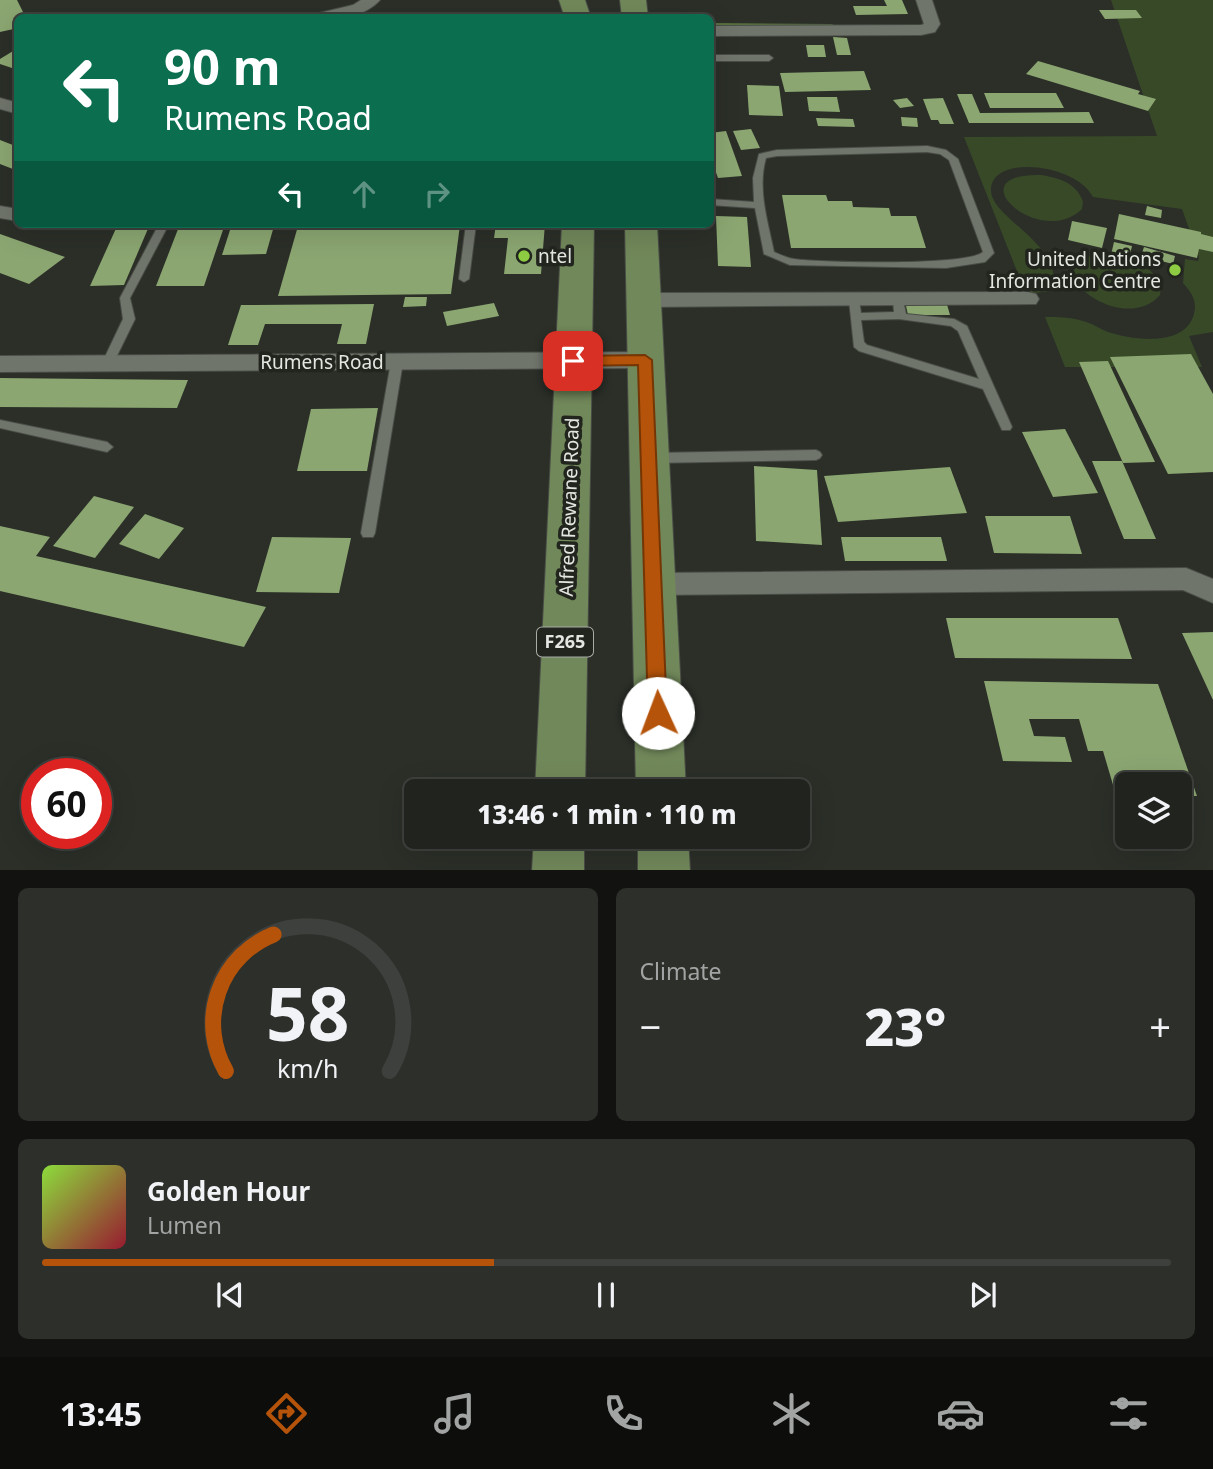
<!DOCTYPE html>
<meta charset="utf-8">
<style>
:root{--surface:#20231e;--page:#2d2f2b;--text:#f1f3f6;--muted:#a2a4a4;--line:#3d403c;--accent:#b45309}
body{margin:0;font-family:"Noto Sans",sans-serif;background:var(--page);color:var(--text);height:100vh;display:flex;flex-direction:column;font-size:26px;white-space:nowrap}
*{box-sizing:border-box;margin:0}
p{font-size:23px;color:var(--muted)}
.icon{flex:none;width:38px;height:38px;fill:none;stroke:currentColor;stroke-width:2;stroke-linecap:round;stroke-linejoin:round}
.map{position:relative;height:870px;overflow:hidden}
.sheet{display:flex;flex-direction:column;gap:18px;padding:18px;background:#121310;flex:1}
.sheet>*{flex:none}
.hud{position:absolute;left:14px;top:14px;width:700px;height:214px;border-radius:10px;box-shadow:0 7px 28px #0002,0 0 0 2px var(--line);background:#0b6e4f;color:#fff;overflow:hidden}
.buttons{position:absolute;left:1115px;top:772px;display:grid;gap:14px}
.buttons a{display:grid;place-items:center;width:77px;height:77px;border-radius:10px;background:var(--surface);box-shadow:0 7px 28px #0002,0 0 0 2px var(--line);font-size:35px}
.speed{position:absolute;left:21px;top:758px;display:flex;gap:14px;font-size:35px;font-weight:700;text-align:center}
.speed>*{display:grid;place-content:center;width:91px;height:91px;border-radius:50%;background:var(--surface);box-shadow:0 7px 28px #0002,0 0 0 2px var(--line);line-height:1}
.speed .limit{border:10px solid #d22;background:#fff;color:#111}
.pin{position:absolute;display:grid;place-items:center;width:60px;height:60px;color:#fff;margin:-30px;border-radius:14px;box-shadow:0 4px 10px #0006}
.me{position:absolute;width:77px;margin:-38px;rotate:358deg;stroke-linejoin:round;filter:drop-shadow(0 0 5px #0008)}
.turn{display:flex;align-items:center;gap:24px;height:147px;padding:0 35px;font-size:32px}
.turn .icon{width:91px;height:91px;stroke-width:2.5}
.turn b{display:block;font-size:49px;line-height:60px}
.lanes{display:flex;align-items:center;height:66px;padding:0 35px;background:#0003;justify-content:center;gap:35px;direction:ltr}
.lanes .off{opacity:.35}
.big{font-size:52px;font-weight:800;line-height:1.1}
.sheet .widget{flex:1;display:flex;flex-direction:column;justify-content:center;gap:10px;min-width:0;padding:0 24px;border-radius:10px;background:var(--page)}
.sheet .dial{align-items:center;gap:0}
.dial svg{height:182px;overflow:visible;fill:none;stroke:var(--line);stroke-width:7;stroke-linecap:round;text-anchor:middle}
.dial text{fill:var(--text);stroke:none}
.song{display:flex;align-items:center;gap:21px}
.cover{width:84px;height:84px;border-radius:10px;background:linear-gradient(135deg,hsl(90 70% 55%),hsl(350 70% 35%))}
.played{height:7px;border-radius:4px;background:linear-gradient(90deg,var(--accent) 40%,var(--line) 40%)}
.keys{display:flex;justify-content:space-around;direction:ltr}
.heat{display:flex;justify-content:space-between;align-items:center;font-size:38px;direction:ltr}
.sheet .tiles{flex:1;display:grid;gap:18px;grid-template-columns:1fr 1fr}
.widget:last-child{grid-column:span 2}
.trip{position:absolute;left:404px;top:779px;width:406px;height:70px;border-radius:10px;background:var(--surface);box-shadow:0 7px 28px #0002,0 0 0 2px var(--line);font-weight:800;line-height:70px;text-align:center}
.dock{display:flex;height:112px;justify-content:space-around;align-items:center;background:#0d0e0c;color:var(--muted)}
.dock .icon{width:49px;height:49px}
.dock .selected{color:var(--accent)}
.dock b{font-size:32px;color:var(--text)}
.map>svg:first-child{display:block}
</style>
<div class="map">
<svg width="1213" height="871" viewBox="0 0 1213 871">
<rect width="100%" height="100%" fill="#2b2f28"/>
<g fill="#384928">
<path d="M1111,0H1213V332L1189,336L1202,367H1065L1045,317C1057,317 1071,317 1083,321C1092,323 1100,329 1108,332C1132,340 1182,347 1193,317C1198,303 1193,294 1183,283L1185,259L1198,261L1199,257L1182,209L1093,197C1076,163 991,154 991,190C991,219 1064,243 1053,291L1026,294L964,137L1157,136Z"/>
<path d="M1041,175C1059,178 1077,183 1083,202L1082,209C1040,250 954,173 1041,175Z"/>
<path d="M1100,254C1125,255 1151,261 1161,287L1160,295C1137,322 1088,305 1073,277C1074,261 1085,257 1100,254Z"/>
</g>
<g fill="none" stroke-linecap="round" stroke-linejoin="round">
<polygon fill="#597240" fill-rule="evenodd" points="710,23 832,24 835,26 832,28 710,27"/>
</g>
<g fill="#8ba671">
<polygon points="0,0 17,0 26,18 18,18 18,28 0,32"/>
<polygon points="884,0 902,0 908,14 856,15 853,6 887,6"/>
<polygon points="1099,10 1136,10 1142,18 1105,19"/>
<polygon points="833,37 847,38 851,55 837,55"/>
<polygon points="806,45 824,45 826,57 808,57"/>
<polygon points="18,48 18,70 0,64 0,59"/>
<polygon points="1038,61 1140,91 1138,94 1156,99 1148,111 1026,74"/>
<polygon points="864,71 871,90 785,92 780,73"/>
<polygon points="747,85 779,86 783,116 749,115"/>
<polygon points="984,93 1056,93 1064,108 990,108"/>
<polygon points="957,94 972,94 980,113 1089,112 1094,123 969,123"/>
<polygon points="807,97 837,97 840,112 809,111"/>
<polygon points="907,98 914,106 900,108 893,100"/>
<polygon points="943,98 954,124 940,124 938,120 931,120 923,99"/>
<polygon points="901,117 917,118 918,127 902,126"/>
<polygon points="816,118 853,119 855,127 818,126"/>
<polygon points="751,129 760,148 741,150 733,131"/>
<polygon points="726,131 742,176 718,178 710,156 710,133"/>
<polygon points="0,140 18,147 18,171 0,164"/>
<polygon points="782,195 826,195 828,201 852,201 853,207 889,208 891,216 916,216 926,248 791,248"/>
<polygon points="1147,206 1162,210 1161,218 1145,215"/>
<polygon points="1119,214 1201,232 1201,234 1213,237 1213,252 1199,249 1197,258 1114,239"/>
<polygon points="716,216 747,217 751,267 718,266"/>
<polygon points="1072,221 1107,228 1102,248 1068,240"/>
<polygon points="118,224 150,224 124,285 90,286"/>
<polygon points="180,224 225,224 204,286 156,286"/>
<polygon points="496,224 545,224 541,274 504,274 508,238 494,238"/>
<polygon points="460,225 451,294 278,296 298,226"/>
<polygon points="274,226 266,254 222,255 231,227"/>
<polygon points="0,234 65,257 29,284 0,273"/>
<polygon points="1114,242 1132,246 1128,263 1110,259"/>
<polygon points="1144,247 1175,256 1173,264 1141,256"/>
<polygon points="405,297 427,297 426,306 403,307"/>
<polygon points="905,301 946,301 950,315 908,315"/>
<polygon points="494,303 499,316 447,326 443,312"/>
<polygon points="374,304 366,344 337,344 342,324 265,324 258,345 228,345 241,305"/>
<polygon points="1191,354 1213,394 1213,472 1168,474 1110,357"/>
<polygon points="1108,361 1155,462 1123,463 1079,362"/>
<polygon points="0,378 188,380 177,408 0,407"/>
<polygon points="378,408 367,471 297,471 311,409"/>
<polygon points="1065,429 1098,493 1053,497 1022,432"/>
<polygon points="1092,461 1122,461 1156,539 1124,539"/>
<polygon points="754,466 817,470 822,545 756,541"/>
<polygon points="950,467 967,513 838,522 824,476"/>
<polygon points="94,496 134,507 95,558 53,546"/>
<polygon points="145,514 184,528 159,559 119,544"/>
<polygon points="985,516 1070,516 1082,554 994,553"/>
<polygon points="0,526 50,537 36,556 266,607 244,647 0,591"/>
<polygon points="272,537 351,538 339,593 256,592"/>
<polygon points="841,537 941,537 947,561 845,561"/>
<polygon points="946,618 1118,618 1132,659 955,658"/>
<polygon points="1213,632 1213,700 1182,633"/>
<polygon points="984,681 1158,684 1197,796 1180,796 1180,784 1127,784 1127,795 1116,795 1103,751 1088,751 1079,719 1029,719 1034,736 1065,737 1072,762 1003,761"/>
</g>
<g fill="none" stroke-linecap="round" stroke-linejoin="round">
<defs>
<g id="lane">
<polygon points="710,55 769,55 773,58 769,61 710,61"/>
<path d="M927,146L946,150L958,159L994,253L985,262L946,268L790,265L764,254L755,208L710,205V199L754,202L753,178L759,154L777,150ZM927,152L940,154L949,160L983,252C968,266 822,263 794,259C787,258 781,255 774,252C768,222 757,189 766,158L777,156Z"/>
<polygon points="159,224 169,224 130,298 135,319 112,366 104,366 102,363 123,319 120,298"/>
<polygon points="466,224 476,224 469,279 464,282 459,279"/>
<path d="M854,296L859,300L861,313L894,312L893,300L898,296L903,300L906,314L954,319L967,326L1012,427L1010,430H1002L983,389L859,351L854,347L849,300ZM899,319L951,326L958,331L979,379L867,345L864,342L861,320Z"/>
<polygon points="397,358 403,362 375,533 373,537 363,537 361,533 391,362"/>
<polygon points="0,420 107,442 113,447 107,452 0,428"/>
<polygon points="816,450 820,452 822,455 820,458 816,460 652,463 648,461 646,458 648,455 652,453"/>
</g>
<g id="street">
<path d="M361,0H380C362,20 334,18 309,18L311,15L353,5Z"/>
<polygon points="916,0 932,0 940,24 935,32 921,35 710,36 710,26 921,25 924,24"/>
<polygon points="0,98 18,103 18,114 0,109"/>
<polygon points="0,206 18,209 18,221 0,218"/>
<polygon points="1028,292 1036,294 1039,299 1036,304 643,307 635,305 632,300 635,295 643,293"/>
<polygon points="645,352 653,354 657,360 653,366 645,368 0,372 0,356"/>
<polygon points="1186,568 1213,579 1213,603 1183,590 653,595 643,592 639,584 643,576 653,573"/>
</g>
<g id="primary">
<polygon points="559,0 585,0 591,18 565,18"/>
<polygon points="620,0 646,0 648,18 622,18"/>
<polygon points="562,224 594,224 585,791 535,791"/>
<polygon points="625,224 657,224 686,791 636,791"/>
<polygon points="534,836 584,836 584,871 532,871"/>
<polygon points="638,836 688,836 690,871 638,871"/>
</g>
</defs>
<use href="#lane" stroke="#494d46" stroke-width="2"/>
<use href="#street" stroke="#494d46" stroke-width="2"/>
<use href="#primary" stroke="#494d46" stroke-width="2"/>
<use href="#lane" fill="#70756c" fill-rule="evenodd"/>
<use href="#street" fill="#70756c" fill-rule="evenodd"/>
<use href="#primary" fill="#71885a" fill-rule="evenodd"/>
</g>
<polygon fill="#b45309" stroke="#753606" stroke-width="2" points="645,355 652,360 667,713 665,720 658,722 651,720 648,713 638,365 573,366 566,361 573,356"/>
<g fill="#8ecd43" stroke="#21251e" stroke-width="2.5">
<circle cx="524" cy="256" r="7"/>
<circle cx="1175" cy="270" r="7"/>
</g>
<g text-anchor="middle" stroke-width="7" stroke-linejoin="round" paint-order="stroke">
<rect fill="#21251e" stroke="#a9aca6" stroke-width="2" x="537" y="627.5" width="56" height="29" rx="5"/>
<g font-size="18" font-weight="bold" fill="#e3e6e1">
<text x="565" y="648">F265</text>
</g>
<g font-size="19" fill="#e3e6e1" stroke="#21251e" text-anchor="start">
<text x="538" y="263">ntel</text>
<text x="1161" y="266" text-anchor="end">United Nations<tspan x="1161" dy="22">Information Centre</tspan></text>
</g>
<g font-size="19" fill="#e3e6e1" stroke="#21251e">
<text x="322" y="369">Rumens Road</text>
<text transform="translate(569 507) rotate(-88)" y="7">Alfred Rewane Road</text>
</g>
</g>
</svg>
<div class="buttons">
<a><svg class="icon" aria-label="layers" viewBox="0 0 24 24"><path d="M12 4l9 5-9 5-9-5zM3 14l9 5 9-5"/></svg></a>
</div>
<div class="speed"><div class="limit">60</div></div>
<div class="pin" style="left:573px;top:361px;background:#d93025"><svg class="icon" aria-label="arrive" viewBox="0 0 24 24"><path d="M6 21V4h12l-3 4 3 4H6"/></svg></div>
<svg class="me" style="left:658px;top:713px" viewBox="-20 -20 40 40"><circle r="19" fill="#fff"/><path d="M0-13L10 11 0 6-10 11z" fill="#b45309"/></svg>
<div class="trip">13:46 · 1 min · 110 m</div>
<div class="hud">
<div class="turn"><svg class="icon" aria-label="left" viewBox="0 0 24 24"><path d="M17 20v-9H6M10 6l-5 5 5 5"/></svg><div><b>90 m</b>Rumens Road</div></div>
<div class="lanes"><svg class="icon" aria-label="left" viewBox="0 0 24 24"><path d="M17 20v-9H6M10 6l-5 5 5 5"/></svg><svg class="icon off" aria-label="ahead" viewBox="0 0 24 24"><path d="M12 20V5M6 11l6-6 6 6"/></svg><svg class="icon off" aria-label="right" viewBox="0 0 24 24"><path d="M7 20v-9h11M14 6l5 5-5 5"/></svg></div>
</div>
</div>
<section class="sheet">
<div class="tiles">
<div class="widget dial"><svg viewBox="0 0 100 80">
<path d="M14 69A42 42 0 1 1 86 69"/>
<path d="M14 69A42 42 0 0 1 35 9" stroke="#b45309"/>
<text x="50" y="56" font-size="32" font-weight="700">58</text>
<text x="50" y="72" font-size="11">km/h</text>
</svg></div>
<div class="widget"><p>Climate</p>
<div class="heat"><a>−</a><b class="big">23°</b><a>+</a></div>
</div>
<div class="widget">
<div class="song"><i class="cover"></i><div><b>Golden Hour</b><p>Lumen</p></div></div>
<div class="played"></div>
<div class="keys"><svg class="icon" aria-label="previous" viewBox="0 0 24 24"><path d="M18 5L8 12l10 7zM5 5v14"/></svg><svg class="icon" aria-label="pause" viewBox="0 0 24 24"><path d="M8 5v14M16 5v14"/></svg><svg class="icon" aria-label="next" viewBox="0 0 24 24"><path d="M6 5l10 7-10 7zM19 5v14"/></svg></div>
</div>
</div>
</section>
<nav class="dock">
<b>13:45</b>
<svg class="icon selected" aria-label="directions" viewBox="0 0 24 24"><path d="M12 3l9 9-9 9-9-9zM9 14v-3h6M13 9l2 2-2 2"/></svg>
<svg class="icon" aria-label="music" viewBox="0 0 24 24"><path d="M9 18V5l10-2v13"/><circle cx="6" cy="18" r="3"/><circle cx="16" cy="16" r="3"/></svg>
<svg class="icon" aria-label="phone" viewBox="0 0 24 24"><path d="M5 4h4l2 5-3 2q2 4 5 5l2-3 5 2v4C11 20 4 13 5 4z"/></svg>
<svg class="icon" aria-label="climate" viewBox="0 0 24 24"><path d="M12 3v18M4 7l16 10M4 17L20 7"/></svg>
<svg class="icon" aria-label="car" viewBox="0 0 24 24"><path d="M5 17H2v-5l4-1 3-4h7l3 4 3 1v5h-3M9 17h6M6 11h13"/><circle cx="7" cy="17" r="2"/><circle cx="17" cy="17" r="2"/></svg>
<svg class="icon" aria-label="filters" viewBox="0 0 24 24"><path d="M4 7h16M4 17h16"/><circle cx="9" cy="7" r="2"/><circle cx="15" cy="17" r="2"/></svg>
</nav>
